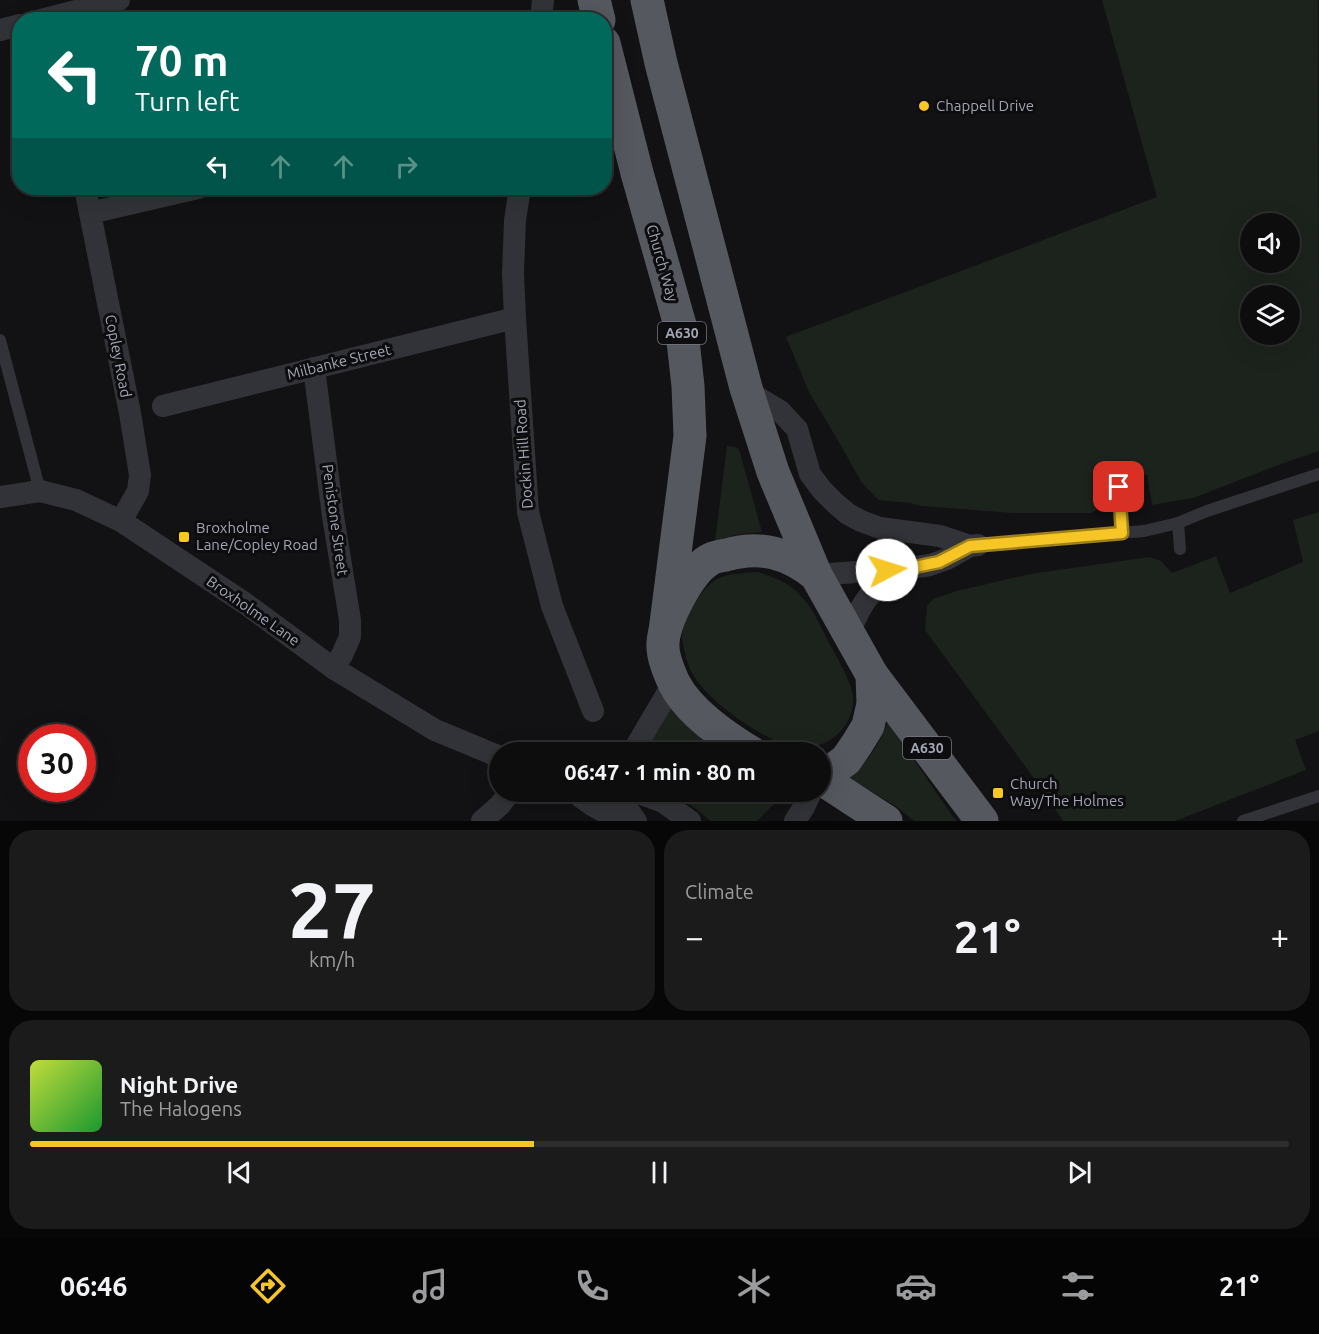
<!DOCTYPE html>
<meta charset="utf-8">
<style>
:root{--surface:#0e0d0e;--page:#1c1b1c;--text:#f1f3f6;--muted:#9b9c9e;--line:#2e2d2e;--accent:#f6c626}
body{margin:0;font-family:Ubuntu,sans-serif;background:var(--page);color:var(--text);height:100vh;display:flex;flex-direction:column;font-size:22px;white-space:nowrap}
*{box-sizing:border-box;margin:0}
p{font-size:20px;color:var(--muted)}
.icon{flex:none;width:33px;height:33px;fill:none;stroke:currentColor;stroke-width:2;stroke-linecap:round;stroke-linejoin:round}
.map{position:relative;height:821px;overflow:hidden}
.side{display:flex;flex-direction:column;gap:9px;padding:9px;background:#080708;flex:1}
.side>*{flex:none}
.top-card{position:absolute;left:12px;top:12px;width:600px;height:183px;border-radius:24px;box-shadow:0 6px 24px #0002,0 0 0 2px var(--line);background:#00695c;color:#fff;overflow:hidden}
.controls{position:absolute;left:1240px;top:213px;display:grid;gap:12px}
.controls a{display:grid;place-items:center;width:60px;height:60px;border-radius:50%;background:var(--surface);box-shadow:0 6px 24px #0002,0 0 0 2px var(--line);font-size:30px}
.speed{position:absolute;left:18px;top:724px;display:flex;gap:12px;font-size:30px;font-weight:700;text-align:center}
.speed>*{display:grid;place-content:center;width:78px;height:78px;border-radius:50%;background:var(--surface);box-shadow:0 6px 24px #0002,0 0 0 2px var(--line);line-height:1}
.speed .limit{border:9px solid #d22;background:#fff;color:#111}
.pin{position:absolute;display:grid;place-items:center;width:51px;height:51px;color:#fff;margin:-26px;border-radius:12px;box-shadow:0 3px 9px #0006}
.me{position:absolute;width:66px;margin:-33px;rotate:85deg;stroke-linejoin:round;filter:drop-shadow(0 0 4px #0008)}
.turn{display:flex;align-items:center;gap:21px;height:126px;padding:0 24px;font-size:27px}
.turn .icon{width:78px;height:78px;stroke-width:2.5}
.turn b{display:block;font-size:42px;line-height:51px}
.lanes{display:flex;align-items:center;height:57px;padding:0 24px;background:#0003;justify-content:center;gap:30px;direction:ltr}
.lanes .off{opacity:.35}
.big{font-size:45px;font-weight:700;line-height:1.1}
.side .card{flex:1;display:flex;flex-direction:column;justify-content:center;gap:9px;min-width:0;padding:0 21px;border-radius:24px;background:var(--page)}
.side .dial{align-items:center;gap:0}
.dial b{font-size:78px;line-height:1}
.song{display:flex;align-items:center;gap:18px}
.cover{width:72px;height:72px;border-radius:9px;background:linear-gradient(135deg,hsl(70 70% 55%),hsl(130 70% 35%))}
.played{height:6px;border-radius:3px;background:linear-gradient(90deg,var(--accent) 40%,var(--line) 40%)}
.keys{display:flex;justify-content:space-around;direction:ltr}
.heat{display:flex;justify-content:space-between;align-items:center;font-size:33px;direction:ltr}
.side .tiles{flex:1;display:grid;gap:9px;grid-template-columns:1fr 1fr}
.card:last-child{grid-column:span 2}
.trip{position:absolute;left:489px;top:742px;width:342px;height:60px;border-radius:30px;background:var(--surface);box-shadow:0 6px 24px #0002,0 0 0 2px var(--line);font-weight:700;line-height:60px;text-align:center}
.menu{display:flex;height:96px;justify-content:space-around;align-items:center;background:#060506;color:var(--muted)}
.menu .icon{width:42px;height:42px}
.menu .selected{color:var(--accent)}
.menu b{font-size:27px;color:var(--text)}
.map>svg:first-child{display:block}
</style>
<div class="map">
<svg width="1319" height="821" viewBox="0 0 1319 821">
<rect width="100%" height="100%" fill="#121113"/>
<g fill="#1c231d" fill-rule="evenodd">
<path d="M1102,0H1318L1319,451L1281,464L1193,498L1152,505L1147,475L1098,480L1100,499L1098,509L1091,513H1013L922,506L910,503L879,500L862,483L836,437L809,392L786,337L1157,197ZM1251,224H1290V262H1251ZM1251,296H1290V334H1251Z"/>
<path d="M727,446L735,447L739,449L762,532C746,533 731,535 715,541Z"/>
<polygon points="1319,512 1319,731 1295,740 1306,770 1175,821 1063,821 1044,792 925,630 927,606 933,599 957,591 1030,574 1150,557 1161,561 1172,573 1216,556 1230,593 1303,562 1293,520"/>
<path d="M758,572C771,577 784,580 795,590C800,595 806,601 810,607C815,614 819,623 823,631C830,646 852,681 853,696C855,725 830,749 802,747C796,746 789,746 784,744C755,734 707,700 692,673C687,664 682,644 682,633C682,623 688,612 694,604C715,573 722,575 758,572Z"/>
<path d="M672,706C685,724 702,740 720,753H644Z"/>
<path d="M888,722L951,814L957,821H914L897,807L850,778C869,760 879,745 888,722Z"/>
<polygon points="670,792 786,792 757,821 711,821 695,808"/>
</g>
<g fill="none" stroke-linecap="round" stroke-linejoin="round">
<g stroke="#323338" stroke-width="12">
<polyline points="0,340 40,491"/>
<polyline points="1119,487 1122,533"/>
<polyline points="1178,523 1180,549"/>
<polyline points="978,545 1144,531 1178,523 1207,511 1319,474"/>
<polyline points="1243,821 1319,796"/>
</g>
<g stroke="#323338" stroke-width="22">
<polyline points="41,20 119,0"/>
<polyline points="541,20 543,0"/>
<polyline points="0,30 20,25"/>
<polyline points="85,188 130,413 140,475 138,491 121,521"/>
<polyline points="520,188 515,220 513,273 515,318 528,512 552,606 593,711"/>
<polyline points="90,213 198,188"/>
<polyline points="314,368 333,516 350,620 350,637 342,655 333,668"/>
<polyline points="747,391 780,411 797,429 810,474 822,490 835,503 848,514 861,521 880,528 940,536 970,546 978,545"/>
<polyline points="163,406 515,318"/>
<polyline points="0,497 40,491 76,500 121,521 246,604 333,668 435,730 500,757"/>
<polyline points="816,575 910,568 930,565 947,559 970,546"/>
<path d="M849,633C863,600 870,588 904,572"/>
<polyline points="632,753 668,692 674,683"/>
<polyline points="574,792 592,805 621,821"/>
<polyline points="617,792 624,804 636,821"/>
<polyline points="636,792 663,802 690,821"/>
<polyline points="482,821 500,805 510,792"/>
<polyline points="795,821 804,807 811,792"/>
</g>
<g stroke="#565860" stroke-width="33">
<polyline points="594,0 599,20"/>
<polyline points="647,0 661,63 746,388 773,472 816,575"/>
<polyline points="604,43 637,173 682,332 688,386 690,436 665,631"/>
<polyline points="872,675 982,821"/>
<path d="M752,753C725,737 688,711 674,683C669,672 662,656 663,643C664,621 689,572 709,560C713,557 721,556 726,555C761,545 788,553 816,575L872,675L873,704L868,726L857,744L846,760L831,771L820,775"/>
<polyline points="820,778 886,821"/>
</g>
</g>
<g fill="none" stroke-linecap="round" stroke-linejoin="round">
<defs>
<polyline id="route" points="887,570 910,568 939,562 970,546 1122,533 1119,487"/>
</defs>
<use href="#route" stroke="#a08119" stroke-width="15"/>
<use href="#route" stroke="#f6c626" stroke-width="10"/>
</g>
<g fill="#f6c626" stroke="#0d0c0e" stroke-width="2">
<circle cx="924" cy="106" r="6"/>
<rect x="178" y="531" width="12" height="12" rx="3"/>
<rect x="992" y="787" width="12" height="12" rx="3"/>
</g>
<g text-anchor="middle" stroke-width="6" stroke-linejoin="round" paint-order="stroke">
<g fill="#0d0c0e" stroke="#757882" stroke-width="1.5">
<rect x="658" y="322" width="48" height="22" rx="4.5"/>
<rect x="903" y="737" width="48" height="22" rx="4.5"/>
</g>
<g font-size="14" font-weight="bold" fill="#a2a6b4">
<text x="682" y="338">A630</text>
<text x="927" y="753">A630</text>
</g>
<g font-size="15" fill="#a2a6b4" stroke="#0d0c0e" text-anchor="start">
<text x="936" y="111">Chappell Drive</text>
<text x="196" y="533">Broxholme<tspan x="196" dy="17">Lane/Copley Road</tspan></text>
<text x="1010" y="789">Church<tspan x="1010" dy="17">Way/The Holmes</tspan></text>
</g>
<g font-size="15" fill="#a2a6b4" stroke="#0d0c0e">
<text transform="translate(662 263) rotate(74)" y="5">Church Way</text>
<text transform="translate(118 356) rotate(79)" y="5">Copley Road</text>
<text transform="translate(339 362) rotate(-14)" y="5">Milbanke Street</text>
<text transform="translate(524 454) rotate(-94)" y="5">Dockin Hill Road</text>
<text transform="translate(335 520) rotate(82)" y="5">Penistone Street</text>
<text transform="translate(253 611) rotate(35)" y="5">Broxholme Lane</text>
</g>
</g>
</svg>
<div class="controls">
<a><svg class="icon" aria-label="sound" viewBox="0 0 24 24"><path d="M4 9h4l5-4v14l-5-4H4zM17 9q2 3 0 6"/></svg></a>
<a><svg class="icon" aria-label="layers" viewBox="0 0 24 24"><path d="M12 4l9 5-9 5-9-5zM3 14l9 5 9-5"/></svg></a>
</div>
<div class="speed"><div class="limit">30</div></div>
<div class="pin" style="left:1119px;top:487px;background:#d93025"><svg class="icon" aria-label="arrive" viewBox="0 0 24 24"><path d="M6 21V4h12l-3 4 3 4H6"/></svg></div>
<svg class="me" style="left:887px;top:570px" viewBox="-20 -20 40 40"><circle r="19" fill="#fff"/><path d="M0-13L10 11 0 6-10 11z" fill="#f6c626"/></svg>
<div class="trip">06:47 · 1 min · 80 m</div>
<div class="top-card">
<div class="turn"><svg class="icon" aria-label="left" viewBox="0 0 24 24"><path d="M17 20v-9H6M10 6l-5 5 5 5"/></svg><div><b>70 m</b>Turn left</div></div>
<div class="lanes"><svg class="icon" aria-label="left" viewBox="0 0 24 24"><path d="M17 20v-9H6M10 6l-5 5 5 5"/></svg><svg class="icon off" aria-label="ahead" viewBox="0 0 24 24"><path d="M12 20V5M6 11l6-6 6 6"/></svg><svg class="icon off" aria-label="ahead" viewBox="0 0 24 24"><path d="M12 20V5M6 11l6-6 6 6"/></svg><svg class="icon off" aria-label="right" viewBox="0 0 24 24"><path d="M7 20v-9h11M14 6l5 5-5 5"/></svg></div>
</div>
</div>
<section class="side">
<div class="tiles">
<div class="card dial"><b>27</b><p>km/h</p></div>
<div class="card"><p>Climate</p>
<div class="heat"><a>−</a><b class="big">21°</b><a>+</a></div>
</div>
<div class="card">
<div class="song"><i class="cover"></i><div><b>Night Drive</b><p>The Halogens</p></div></div>
<div class="played"></div>
<div class="keys"><svg class="icon" aria-label="previous" viewBox="0 0 24 24"><path d="M18 5L8 12l10 7zM5 5v14"/></svg><svg class="icon" aria-label="pause" viewBox="0 0 24 24"><path d="M8 5v14M16 5v14"/></svg><svg class="icon" aria-label="next" viewBox="0 0 24 24"><path d="M6 5l10 7-10 7zM19 5v14"/></svg></div>
</div>
</div>
</section>
<nav class="menu">
<b>06:46</b>
<svg class="icon selected" aria-label="directions" viewBox="0 0 24 24"><path d="M12 3l9 9-9 9-9-9zM9 14v-3h6M13 9l2 2-2 2"/></svg>
<svg class="icon" aria-label="music" viewBox="0 0 24 24"><path d="M9 18V5l10-2v13"/><circle cx="6" cy="18" r="3"/><circle cx="16" cy="16" r="3"/></svg>
<svg class="icon" aria-label="phone" viewBox="0 0 24 24"><path d="M5 4h4l2 5-3 2q2 4 5 5l2-3 5 2v4C11 20 4 13 5 4z"/></svg>
<svg class="icon" aria-label="climate" viewBox="0 0 24 24"><path d="M12 3v18M4 7l16 10M4 17L20 7"/></svg>
<svg class="icon" aria-label="car" viewBox="0 0 24 24"><path d="M5 17H2v-5l4-1 3-4h7l3 4 3 1v5h-3M9 17h6M6 11h13"/><circle cx="7" cy="17" r="2"/><circle cx="17" cy="17" r="2"/></svg>
<svg class="icon" aria-label="filters" viewBox="0 0 24 24"><path d="M4 7h16M4 17h16"/><circle cx="9" cy="7" r="2"/><circle cx="15" cy="17" r="2"/></svg>
<b>21°</b>
</nav>
